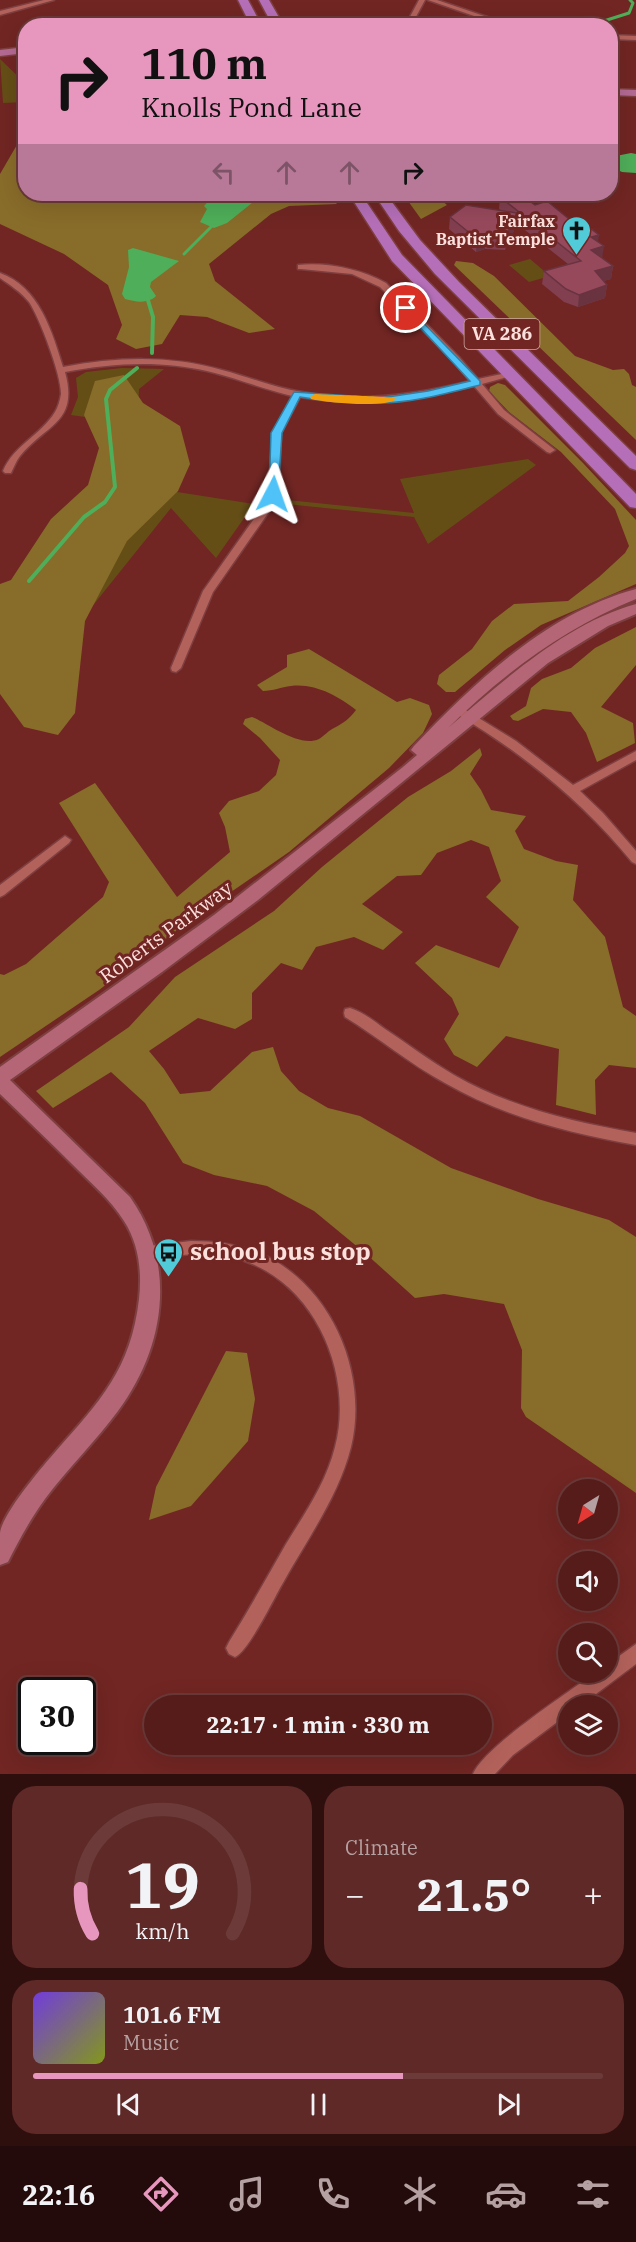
<!DOCTYPE html>
<meta charset="utf-8">
<style>
:root{--surface:#551c1a;--page:#5e2927;--text:#f1f3f6;--muted:#b6a1a2;--line:#6b3a39;--accent:#e797bd}
body{margin:0;font-family:"IBM Plex Serif",serif;background:var(--page);color:var(--text);height:100vh;display:flex;flex-direction:column;font-size:22px;white-space:nowrap}
*{box-sizing:border-box;margin:0}
p{font-size:20px;color:var(--muted)}
.icon{flex:none;width:33px;height:33px;fill:none;stroke:currentColor;stroke-width:2;stroke-linecap:round;stroke-linejoin:round}
.map{position:relative;height:1774px;overflow:hidden}
.sheet{display:flex;flex-direction:column;gap:12px;padding:12px;background:#2f0f0e;flex:1}
.sheet>*{flex:none}
.top-card{position:absolute;left:18px;top:18px;width:600px;height:183px;border-radius:24px;box-shadow:0 6px 24px #0002,0 0 0 2px var(--line);background:#e797bd;color:#111;overflow:hidden}
.needle{width:39px;rotate:217deg}
.tools{position:absolute;left:558px;top:1479px;display:grid;gap:12px}
.tools a{display:grid;place-items:center;width:60px;height:60px;border-radius:50%;background:var(--surface);box-shadow:0 6px 24px #0002,0 0 0 2px var(--line);font-size:30px}
.speed{position:absolute;left:18px;top:1677px;display:flex;gap:12px;font-size:30px;font-weight:700;text-align:center}
.speed>*{display:grid;place-content:center;width:78px;height:78px;border-radius:50%;background:var(--surface);box-shadow:0 6px 24px #0002,0 0 0 2px var(--line);line-height:1}
.speed .limit{border:3px solid #111;border-radius:9px;background:#fff;color:#111}
.pin{position:absolute;display:grid;place-items:center;width:51px;height:51px;color:#fff;margin:-26px;border:3px solid #fff;border-radius:50%;box-shadow:0 2px 6px #0007}
.me{position:absolute;width:66px;margin:-33px;rotate:4deg;stroke-linejoin:round;filter:drop-shadow(0 0 4px #0008)}
.turn{display:flex;align-items:center;gap:21px;height:126px;padding:0 24px;font-size:27px}
.turn .icon{width:78px;height:78px;stroke-width:2.5}
.turn b{display:block;font-size:42px;line-height:51px}
.lanes{display:flex;align-items:center;height:57px;padding:0 24px;background:#0003;justify-content:center;gap:30px;direction:ltr}
.lanes .off{opacity:.35}
.big{font-size:45px;font-weight:800;line-height:1.1}
.sheet .tile{flex:1;display:flex;flex-direction:column;justify-content:center;gap:9px;min-width:0;padding:0 21px;border-radius:24px;background:var(--page)}
.sheet .dial{align-items:center;gap:0}
.dial svg{height:156px;overflow:visible;fill:none;stroke:var(--line);stroke-width:7;stroke-linecap:round;text-anchor:middle}
.dial text{fill:var(--text);stroke:none}
.song{display:flex;align-items:center;gap:18px}
.cover{width:72px;height:72px;border-radius:9px;background:linear-gradient(135deg,hsl(260 70% 55%),hsl(70 70% 35%))}
.played{height:6px;border-radius:3px;background:linear-gradient(90deg,var(--accent) 65%,var(--line) 65%)}
.keys{display:flex;justify-content:space-around;direction:ltr}
.heat{display:flex;justify-content:space-between;align-items:center;font-size:33px;direction:ltr}
.sheet .tiles{flex:1;display:grid;gap:12px;grid-template-columns:1fr 1fr}
.tile:last-child{grid-column:span 2}
.trip{position:absolute;left:144px;top:1695px;width:348px;height:60px;border-radius:30px;background:var(--surface);box-shadow:0 6px 24px #0002,0 0 0 2px var(--line);font-weight:800;line-height:60px;text-align:center}
.tabs{display:flex;height:96px;justify-content:space-around;align-items:center;background:#220b0a;color:var(--muted)}
.tabs .icon{width:42px;height:42px}
.tabs .current{color:var(--accent)}
.tabs b{font-size:27px;color:var(--text)}
.map>svg:first-child{display:block}
</style>
<div class="map">
<svg width="636" height="1774" viewBox="0 0 636 1774">
<rect width="100%" height="100%" fill="#712623"/>
<g fill="#654e16">
<polygon points="0,59 25,83 25,102 3,103"/>
<polygon points="530,259 550,276 529,282 509,265"/>
<polygon points="122,368 164,369 139,389 136,468 145,487 254,504 216,558 171,508 26,689 0,615 90,494 107,420 71,415 78,397 76,378 86,372"/>
<polygon points="528,459 536,465 428,544 414,517 286,504 287,500 414,513 400,479"/>
</g>
<g fill="#886c2a">
<polygon points="25,131 26,194 327,194 337,204 289,206 271,214 209,264 215,281 275,329 249,333 207,317 180,315 162,344 136,349 116,339 122,325 108,285 64,254 0,224 0,174"/>
<polygon points="403,194 434,194 447,205 421,219"/>
<polygon points="456,261 473,263 494,276 575,356 613,370 624,369 629,374 632,385 636,387 636,440 454,265"/>
<polygon points="124,375 143,403 180,426 190,464 178,491 127,541 85,621 75,713 58,735 24,727 0,694 0,584 11,580 51,519 88,485 99,448 84,415 95,381"/>
<polygon points="498,383 505,385 583,463 636,520 636,584 541,625 505,650 455,692 446,692 437,684 439,675 472,649 492,621 514,604 568,601 599,577 625,553 629,546 615,509 561,452 509,412 489,391 490,387"/>
<polygon points="636,627 636,665 601,707 633,723 635,743 597,762 586,733 571,712 543,709 518,721 513,720 510,716 526,706 531,688 542,679 571,668 595,648"/>
<path d="M309,649L397,702L410,698L429,705L432,714L423,733L389,768L289,852L189,921L99,990L0,1057V974L4,975L26,964L103,897L109,882L59,803L95,783L177,897L230,852L225,827L219,813L229,801L259,791L276,775L280,760L260,738L243,724L245,719L252,717C269,724 299,748 319,739C324,736 329,730 334,728C345,722 348,720 356,710C338,696 315,683 291,686C281,687 273,691 263,691L257,685L287,667V655Z"/>
<polygon points="480,748 482,755 470,774 481,790 491,810 526,816 515,831 524,849 556,861 578,865 573,900 605,937 623,1007 636,1016 636,1068 609,1065 595,1080 596,1115 556,1105 559,1049 506,1036 477,1067 454,1055 444,1039 459,1014 452,998 415,963 436,945 499,968 519,927 486,897 501,881 489,847 471,840 437,853 421,875 397,876 362,904 403,932 383,950 354,937 316,947 302,970 281,963 252,993 252,1019 235,1029 198,1018 149,1051 164,1069 180,1094 210,1091 252,1052 273,1047 281,1071 299,1091 328,1108 360,1116 451,1168 538,1199 609,1220 636,1237 636,1493 526,1417 521,1408 522,1350 504,1304 444,1294 415,1298 365,1253 314,1211 267,1186 214,1175 183,1163 145,1103 111,1072 53,1108 36,1091 129,1027 175,977 274,911 322,867 408,797 451,771"/>
<polygon points="226,1351 247,1353 255,1399 248,1441 191,1506 149,1520 156,1487"/>
</g>
<g fill="#4fae59">
<polygon points="631,153 636,154 636,173 622,172 611,167 611,157"/>
<polygon points="215,194 263,194 227,223 214,228 200,222 207,209 204,206"/>
<path d="M133,248L179,261L151,282L150,287L156,296C148,304 136,302 125,299L122,294L129,267L128,250Z"/>
</g>
<g fill="none" stroke-linecap="round" stroke-linejoin="round">
<g stroke="#4fae59" stroke-width="3">
<polyline points="588,26 629,13 633,3 630,0"/>
<polyline points="184,254 214,224"/>
</g>
<g stroke="#4fae59" stroke-width="4">
<polyline points="147,297 153,317 152,353"/>
<polyline points="29,581 84,517 105,502 115,487 106,399 110,390 137,368"/>
</g>
<defs>
<g id="street">
<polygon points="44,0 54,0 0,15 0,11"/>
<polygon points="419,0 425,0 411,26 405,26"/>
<polygon points="428,0 437,0 514,26 503,26"/>
<polygon points="610,35 636,36 636,40 610,39"/>
<path d="M298,265C327,262 361,269 386,283L459,357L478,379L511,372V376L482,384L504,410L555,450L550,453L547,452L498,414L474,386C416,400 359,407 300,397L281,433L279,483L273,506L213,592L181,668L176,672L172,671L171,668L203,591L263,506L269,483L273,433L292,396C263,389 236,378 207,371C160,360 112,363 65,372C79,423 46,424 20,456C16,461 14,467 11,473H5L3,471C14,445 41,435 55,412C58,407 60,400 61,394C61,374 40,319 29,302C21,292 10,285 0,278V273C39,287 52,331 63,367C117,357 169,355 222,370C249,377 275,388 302,392C358,403 416,395 470,381L453,361L380,287L352,274L301,269H298Z"/>
<path d="M464,709L516,741L573,785L636,751V760L580,791L603,813L636,851V864L632,862C583,802 526,756 460,716L459,713L460,710Z"/>
<polygon points="65,836 71,840 69,843 4,895 0,897 0,885"/>
<path d="M350,1008C363,1012 374,1021 385,1029C408,1044 430,1061 454,1075C510,1107 573,1122 636,1133V1145C570,1133 504,1117 445,1083C410,1064 379,1038 345,1017L344,1013L345,1009Z"/>
<path d="M191,1241C219,1241 245,1245 270,1258C335,1293 368,1377 351,1447C339,1495 308,1538 284,1581C275,1596 249,1651 235,1657L229,1654L226,1648L229,1642C249,1610 267,1577 286,1544C305,1513 326,1483 335,1447C355,1372 312,1274 230,1257C203,1251 176,1255 149,1260L144,1258L142,1253L144,1248L149,1246Z"/>
<path d="M636,1644V1664L580,1706H568V1714L513,1755L495,1774H473C484,1747 569,1692 596,1672H608V1664Z"/>
</g>
<path id="secondary" d="M636,589V599C563,629 504,673 448,728C502,682 566,623 636,604V614L608,626L548,663L258,900L162,972L10,1080L130,1197C177,1264 166,1346 118,1411C96,1441 68,1468 45,1499C31,1518 19,1540 8,1562L0,1565C0,1555 0,1544 0,1533C2,1514 42,1467 56,1451C100,1401 131,1369 139,1299C142,1272 139,1244 124,1221C110,1199 90,1182 72,1164C48,1140 24,1117 0,1094V1067L214,915L403,767L417,755L411,750L414,746C475,682 547,613 636,589Z"/>
<g id="primary">
<polygon points="26,47 26,53 0,56 0,50"/>
<polygon points="610,89 636,90 636,96 610,95"/>
</g>
<g id="highway">
<polygon points="238,0 248,0 262,26 251,26"/>
<polygon points="259,0 269,0 284,26 273,26"/>
<polygon points="349,194 361,194 402,255 636,494 636,508 630,507 392,261"/>
<polygon points="374,194 386,194 420,240 459,282 636,456 636,470 630,468 435,274 399,231"/>
</g>
</defs>
<use href="#street" stroke="#7e3f40" stroke-width="3"/>
<use href="#secondary" stroke="#7e3f40" stroke-width="4"/>
<use href="#primary" stroke="#7e3f40" stroke-width="3"/>
<use href="#highway" stroke="#7e3f40" stroke-width="3"/>
<use href="#street" fill="#b3625b" fill-rule="evenodd"/>
<use href="#secondary" fill="#b46677" fill-rule="evenodd"/>
<use href="#primary" fill="#b46a93" fill-rule="evenodd"/>
<use href="#highway" fill="#b56fb8" fill-rule="evenodd"/>
</g>
<polygon fill="#823f4f" points="500,197 535,205 598,242 602,258 613,266 611,279 603,281 607,285 605,298 578,307 564,302 542,284 544,271 568,264 516,223 516,226 505,250 485,249 476,252 449,229 450,217 501,211 499,209"/>
<g fill="#6a3340">
<polygon points="517,213 516,226 505,250 506,237"/>
<polygon points="599,235 597,248 591,237"/>
<polygon points="487,236 485,249 476,252 477,239"/>
<polygon points="604,246 602,259 591,250"/>
<polygon points="613,266 611,279 593,284 595,271"/>
<polygon points="607,285 605,298 578,307 579,295"/>
</g>
<g fill="#97495c" stroke="#6a3340" stroke-width="1.5">
<polygon points="512,194 520,194 535,205 547,201 574,223 582,222 599,235 591,237 604,246 591,250 613,266 595,271 607,285 579,295 566,289 544,271 581,261 500,197"/>
<polygon points="466,205 517,213 506,237 487,236 477,239 450,217"/>
</g>
<path fill="#4fc3f7" stroke="#337fa1" stroke-width="1.5" d="M406,305L480,381V385C447,393 413,403 379,403C353,404 327,401 300,397L282,433L278,494L276,496H269L271,433L294,392L381,398L428,391L470,381L403,309L402,308Z"/>
<path fill="#f59e0b" d="M315,394C327,395 393,396 397,399C385,408 328,403 311,399L310,397Z"/>
<defs>
<symbol id="church-pin" viewBox="-11 -11 22 30"><path d="M0 17L-7.5 6A9.5 9.5 0 1 1 7.5 6Z" fill="#52cbd9" stroke="#712623"/><path d="M-1.2-6h2.4v3.5h3.3v2.4h-3.3V6h-2.4V-.1h-3.3v-2.4h3.3Z" fill="#111"/></symbol>
<symbol id="bus-pin" viewBox="-11 -11 22 30"><path d="M0 17L-7.5 6A9.5 9.5 0 1 1 7.5 6Z" fill="#52cbd9" stroke="#712623"/><path d="M-5-6H5V4H4V6H2V4H-2V6H-4V4H-5ZM-3.5-4V0h7V-4ZM-3.5 1.2v1.5H-2V1.2ZM2 1.2v1.5H3.5V1.2Z" fill="#111"/></symbol>
</defs>
<g fill-rule="evenodd">
<use href="#church-pin" x="560" y="214" width="33" height="45"/>
<use href="#bus-pin" x="152" y="1236" width="33" height="45"/>
</g>
<g text-anchor="middle" stroke-width="6" stroke-linejoin="round" paint-order="stroke">
<g font-size="16" font-weight="bold" fill="#fce0dc" stroke="#712623" text-anchor="end">
<text x="555" y="227">Fairfax<tspan x="555" dy="18">Baptist Temple</tspan></text>
</g>
<rect fill="#712623" stroke="#d2a8a4" stroke-width="1.5" x="464.5" y="319" width="75" height="30" rx="4.5"/>
<g font-size="18" font-weight="bold" fill="#fce0dc">
<text x="502" y="340">VA 286</text>
</g>
<g font-size="20" fill="#fce0dc" stroke="#712623">
<text transform="translate(166 932) rotate(-36)" y="7">Roberts Parkway</text>
</g>
<g font-size="24" font-weight="bold" fill="#fce0dc" stroke="#712623" text-anchor="start">
<text x="190" y="1260">school bus stop</text>
</g>
</g>
</svg>
<div class="tools">
<a><svg class="needle" viewBox="-14 -14 28 28"><path d="M0-13l5 13h-10z" fill="#e53935"/><path d="M0 13l5-13h-10z" fill="#b6a1a2"/></svg></a>
<a><svg class="icon" aria-label="sound" viewBox="0 0 24 24"><path d="M4 9h4l5-4v14l-5-4H4zM17 9q2 3 0 6"/></svg></a>
<a><svg class="icon" aria-label="search" viewBox="0 0 24 24"><circle cx="10" cy="10" r="6"/><path d="M15 15l6 6"/></svg></a>
<a><svg class="icon" aria-label="layers" viewBox="0 0 24 24"><path d="M12 4l9 5-9 5-9-5zM3 14l9 5 9-5"/></svg></a>
</div>
<div class="speed"><div class="limit">30</div></div>
<div class="pin" style="left:406px;top:308px;background:#d93025"><svg class="icon" aria-label="arrive" viewBox="0 0 24 24"><path d="M6 21V4h12l-3 4 3 4H6"/></svg></div>
<svg class="me" style="left:273px;top:494px" viewBox="-20 -20 40 40"><path d="M0-17L14 15 0 8-14 15z" fill="#4fc3f7" stroke="#fff" stroke-width="4"/></svg>
<div class="trip">22:17 · 1 min · 330 m</div>
<div class="top-card">
<div class="turn"><svg class="icon" aria-label="right" viewBox="0 0 24 24"><path d="M7 20v-9h11M14 6l5 5-5 5"/></svg><div><b>110 m</b>Knolls Pond Lane</div></div>
<div class="lanes"><svg class="icon off" aria-label="left" viewBox="0 0 24 24"><path d="M17 20v-9H6M10 6l-5 5 5 5"/></svg><svg class="icon off" aria-label="ahead" viewBox="0 0 24 24"><path d="M12 20V5M6 11l6-6 6 6"/></svg><svg class="icon off" aria-label="ahead" viewBox="0 0 24 24"><path d="M12 20V5M6 11l6-6 6 6"/></svg><svg class="icon" aria-label="right" viewBox="0 0 24 24"><path d="M7 20v-9h11M14 6l5 5-5 5"/></svg></div>
</div>
</div>
<section class="sheet">
<div class="tiles">
<div class="tile dial"><svg viewBox="0 0 100 80">
<path d="M14 69A42 42 0 1 1 86 69"/>
<path d="M14 69A42 42 0 0 1 8 46" stroke="#e797bd"/>
<text x="50" y="56" font-size="32" font-weight="700">19</text>
<text x="50" y="72" font-size="11">km/h</text>
</svg></div>
<div class="tile"><p>Climate</p>
<div class="heat"><a>−</a><b class="big">21.5°</b><a>+</a></div>
</div>
<div class="tile">
<div class="song"><i class="cover"></i><div><b>101.6 FM</b><p>Music</p></div></div>
<div class="played"></div>
<div class="keys"><svg class="icon" aria-label="previous" viewBox="0 0 24 24"><path d="M18 5L8 12l10 7zM5 5v14"/></svg><svg class="icon" aria-label="pause" viewBox="0 0 24 24"><path d="M8 5v14M16 5v14"/></svg><svg class="icon" aria-label="next" viewBox="0 0 24 24"><path d="M6 5l10 7-10 7zM19 5v14"/></svg></div>
</div>
</div>
</section>
<nav class="tabs">
<b>22:16</b>
<svg class="icon current" aria-label="directions" viewBox="0 0 24 24"><path d="M12 3l9 9-9 9-9-9zM9 14v-3h6M13 9l2 2-2 2"/></svg>
<svg class="icon" aria-label="music" viewBox="0 0 24 24"><path d="M9 18V5l10-2v13"/><circle cx="6" cy="18" r="3"/><circle cx="16" cy="16" r="3"/></svg>
<svg class="icon" aria-label="phone" viewBox="0 0 24 24"><path d="M5 4h4l2 5-3 2q2 4 5 5l2-3 5 2v4C11 20 4 13 5 4z"/></svg>
<svg class="icon" aria-label="climate" viewBox="0 0 24 24"><path d="M12 3v18M4 7l16 10M4 17L20 7"/></svg>
<svg class="icon" aria-label="car" viewBox="0 0 24 24"><path d="M5 17H2v-5l4-1 3-4h7l3 4 3 1v5h-3M9 17h6M6 11h13"/><circle cx="7" cy="17" r="2"/><circle cx="17" cy="17" r="2"/></svg>
<svg class="icon" aria-label="filters" viewBox="0 0 24 24"><path d="M4 7h16M4 17h16"/><circle cx="9" cy="7" r="2"/><circle cx="15" cy="17" r="2"/></svg>
</nav>
